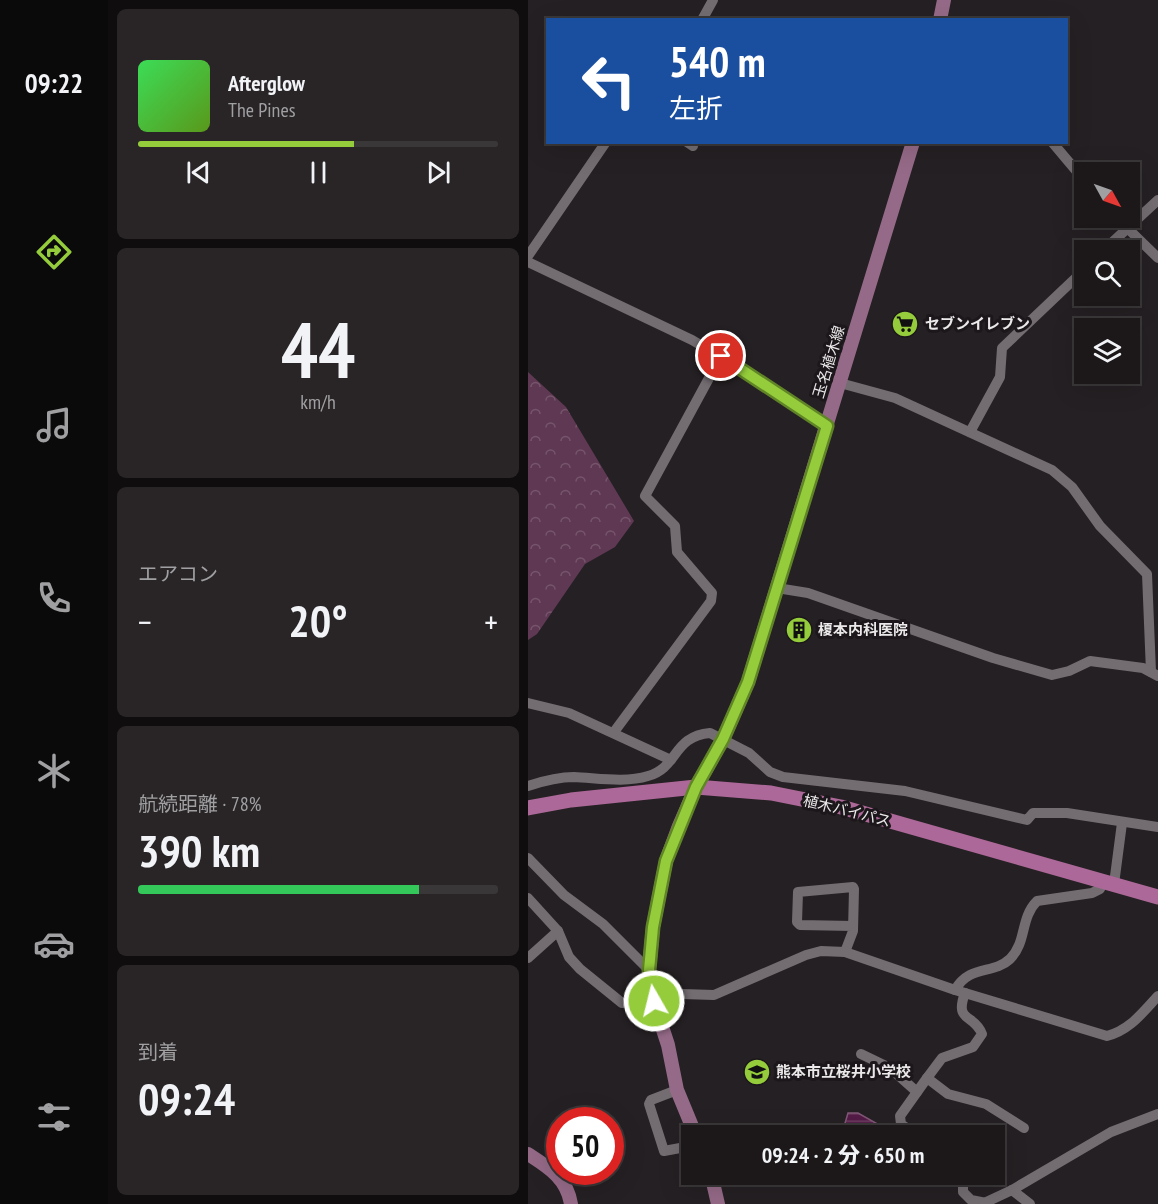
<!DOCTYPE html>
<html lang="ja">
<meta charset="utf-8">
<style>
:root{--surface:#1c181a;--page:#292527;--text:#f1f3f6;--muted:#a0a0a2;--line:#3a3739;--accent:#94cc3b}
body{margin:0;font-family:"PT Sans Narrow","Noto Sans JP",sans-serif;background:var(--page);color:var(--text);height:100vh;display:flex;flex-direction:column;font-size:22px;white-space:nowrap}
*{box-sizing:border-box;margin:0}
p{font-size:20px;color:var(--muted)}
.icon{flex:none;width:33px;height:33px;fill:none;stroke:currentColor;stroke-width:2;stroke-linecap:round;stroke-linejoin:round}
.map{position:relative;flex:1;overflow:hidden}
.panel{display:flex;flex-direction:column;gap:9px;padding:9px;background:#0f0d0e;width:420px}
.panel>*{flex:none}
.banner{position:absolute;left:18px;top:18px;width:522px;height:126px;border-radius:0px;box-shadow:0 6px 24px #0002,0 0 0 2px var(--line);background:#1a4fa0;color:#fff;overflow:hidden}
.needle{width:39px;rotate:130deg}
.tools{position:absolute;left:546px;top:162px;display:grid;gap:12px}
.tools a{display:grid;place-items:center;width:66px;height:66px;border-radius:0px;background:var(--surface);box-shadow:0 6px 24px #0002,0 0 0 2px var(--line);font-size:30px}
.speed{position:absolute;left:18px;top:1107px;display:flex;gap:12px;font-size:30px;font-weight:700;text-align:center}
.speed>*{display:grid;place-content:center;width:78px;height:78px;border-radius:50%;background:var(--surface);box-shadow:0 6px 24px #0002,0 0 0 2px var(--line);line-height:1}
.speed .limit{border:9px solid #d22;background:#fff;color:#111}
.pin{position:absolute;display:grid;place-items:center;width:51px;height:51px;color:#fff;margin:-26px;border:3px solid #fff;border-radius:50%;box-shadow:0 2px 6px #0007}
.me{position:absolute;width:66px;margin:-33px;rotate:352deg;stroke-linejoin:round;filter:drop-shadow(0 0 4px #0008)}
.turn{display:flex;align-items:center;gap:21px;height:126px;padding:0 24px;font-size:27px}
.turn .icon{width:78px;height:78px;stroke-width:2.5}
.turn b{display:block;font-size:42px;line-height:51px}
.big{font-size:45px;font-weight:800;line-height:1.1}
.panel .card{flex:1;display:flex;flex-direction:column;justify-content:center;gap:9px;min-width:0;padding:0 21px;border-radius:9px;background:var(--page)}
.panel .dial{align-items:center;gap:0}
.dial b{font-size:78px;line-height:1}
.song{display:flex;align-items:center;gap:18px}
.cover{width:72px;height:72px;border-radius:9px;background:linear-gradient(135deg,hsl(130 70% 55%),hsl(90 70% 35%))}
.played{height:6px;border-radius:3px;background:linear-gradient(90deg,var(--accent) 60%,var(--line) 60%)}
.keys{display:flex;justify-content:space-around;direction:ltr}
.heat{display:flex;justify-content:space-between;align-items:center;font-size:33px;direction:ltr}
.charge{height:9px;border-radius:4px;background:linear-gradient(90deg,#34c759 78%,var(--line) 0)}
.trip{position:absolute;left:153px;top:1125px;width:324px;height:60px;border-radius:0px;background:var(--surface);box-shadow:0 6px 24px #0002,0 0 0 2px var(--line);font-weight:800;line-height:60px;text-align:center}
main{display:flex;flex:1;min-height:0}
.tab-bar{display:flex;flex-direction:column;width:108px;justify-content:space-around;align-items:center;background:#0b0a0a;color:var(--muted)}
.tab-bar .icon{width:42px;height:42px}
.tab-bar .on{color:var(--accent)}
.tab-bar b{font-size:27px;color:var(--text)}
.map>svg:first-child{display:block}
</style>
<main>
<nav class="tab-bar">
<b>09:22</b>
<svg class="icon on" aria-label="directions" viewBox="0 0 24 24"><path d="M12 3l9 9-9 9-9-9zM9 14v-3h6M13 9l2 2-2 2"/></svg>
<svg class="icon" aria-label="music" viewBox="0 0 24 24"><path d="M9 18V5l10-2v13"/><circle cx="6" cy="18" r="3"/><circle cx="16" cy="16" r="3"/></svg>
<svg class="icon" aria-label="phone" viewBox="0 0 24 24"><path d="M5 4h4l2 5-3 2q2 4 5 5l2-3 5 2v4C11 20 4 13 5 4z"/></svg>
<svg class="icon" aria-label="climate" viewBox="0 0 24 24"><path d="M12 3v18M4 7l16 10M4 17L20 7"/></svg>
<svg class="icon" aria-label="car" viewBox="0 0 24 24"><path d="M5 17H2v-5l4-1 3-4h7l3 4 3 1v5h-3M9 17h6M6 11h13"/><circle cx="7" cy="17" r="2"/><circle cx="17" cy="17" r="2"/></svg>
<svg class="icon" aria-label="filters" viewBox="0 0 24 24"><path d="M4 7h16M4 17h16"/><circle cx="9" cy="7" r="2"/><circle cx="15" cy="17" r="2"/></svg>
</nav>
<section class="panel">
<div class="card">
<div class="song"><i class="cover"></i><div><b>Afterglow</b><p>The Pines</p></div></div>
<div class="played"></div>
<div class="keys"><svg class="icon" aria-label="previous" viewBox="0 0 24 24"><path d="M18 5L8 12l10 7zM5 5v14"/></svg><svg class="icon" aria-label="pause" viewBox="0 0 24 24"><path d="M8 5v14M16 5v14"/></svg><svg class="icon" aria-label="next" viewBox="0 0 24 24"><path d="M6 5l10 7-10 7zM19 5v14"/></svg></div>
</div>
<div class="card dial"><b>44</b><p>km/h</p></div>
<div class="card"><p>エアコン</p>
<div class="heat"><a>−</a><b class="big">20°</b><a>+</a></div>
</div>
<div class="card"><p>航続距離 · 78%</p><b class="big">390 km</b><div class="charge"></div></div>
<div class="card"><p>到着</p><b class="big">09:24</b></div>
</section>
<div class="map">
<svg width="630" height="1204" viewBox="0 0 630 1204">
<defs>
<pattern id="forest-crowns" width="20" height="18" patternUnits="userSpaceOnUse" patternTransform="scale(1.5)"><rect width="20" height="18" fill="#5f3853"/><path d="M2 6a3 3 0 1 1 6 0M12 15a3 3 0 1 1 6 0" fill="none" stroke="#76556c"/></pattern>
<pattern id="water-rules" width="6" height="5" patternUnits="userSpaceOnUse" patternTransform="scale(1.5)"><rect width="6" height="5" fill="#531b46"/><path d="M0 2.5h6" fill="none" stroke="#6c3c61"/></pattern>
</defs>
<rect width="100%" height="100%" fill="#252023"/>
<polygon fill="url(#forest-crowns)" points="0,372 38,407 106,521 87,547 57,564 9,634 0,640"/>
<polygon fill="url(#water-rules)" stroke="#815877" stroke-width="1.5" points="320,1113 330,1113 362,1131 357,1135 325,1135 315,1130"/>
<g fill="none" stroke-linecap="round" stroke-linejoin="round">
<g stroke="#736d71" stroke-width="10">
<polyline points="174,20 185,0"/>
<polyline points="159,142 165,146"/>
<polyline points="524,142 556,180"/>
<polyline points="589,218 630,258"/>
<polyline points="576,250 630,200"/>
<polyline points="0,256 78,142"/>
<polyline points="0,262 164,340 201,362 299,426"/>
<polyline points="312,383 367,398 524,470 544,487 572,526 619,574 623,672"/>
<polyline points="442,432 472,377 474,348 556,270"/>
<polyline points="249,588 280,593 465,658 524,675 541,671 562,661 615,668 630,676"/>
<polyline points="0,703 41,713 143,760"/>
<polyline points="86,732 183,601 184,593 149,552 147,526 117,496 193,356"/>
<path d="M0,786C15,781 30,777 46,777C70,778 97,783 120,776C150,768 145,736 182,733L221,753L242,772L255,777L377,791L499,820L505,813H539L630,827"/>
<polyline points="0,858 36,895 75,924 121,970"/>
<polyline points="586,884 594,823"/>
<polyline points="0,898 30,931 0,958"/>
<polyline points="30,931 41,957 52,969 94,1003 126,1001"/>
<polyline points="317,952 325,931 326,889 325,887 270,892 269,922 272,925 325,926"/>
<path d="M427,990C442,964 465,975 482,959C499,942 492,918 509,901L564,893L572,889L575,881"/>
<path d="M123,993L186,995L278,955L293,951L317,952L427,990L579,1036C602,1030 614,1013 630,996"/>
<path d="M437,993C426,1023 446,1013 454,1034L445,1047L414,1058L399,1078L420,1094L458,1104L496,1128"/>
<polyline points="333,1054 362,1068 389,1092"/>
<polyline points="149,1090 123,1100 121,1104 136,1151 163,1146"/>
<polyline points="390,1136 373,1124 372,1116 399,1078"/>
<polyline points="435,1174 435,1192 443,1200 458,1203"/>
<polyline points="484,1190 502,1204"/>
<polyline points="454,1204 484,1190 583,1132 630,1114"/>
</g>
<g stroke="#956a88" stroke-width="14">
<polyline points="412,20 416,0"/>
<polyline points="168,1136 149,1090 140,1045 123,993 121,970 125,927 138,861 151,826 168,787 195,739 220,682 385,142"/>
<path d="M0,1154C20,1167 39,1178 43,1204"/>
<polyline points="183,1174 190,1204"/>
</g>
<polyline stroke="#ac6898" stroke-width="15" points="0,808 43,800 168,787 243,793 313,807 630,897"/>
</g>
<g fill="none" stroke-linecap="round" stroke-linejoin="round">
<defs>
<polyline id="route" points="126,1001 121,970 125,927 138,861 168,787 195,739 220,682 299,426 193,356"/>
</defs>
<use href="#route" stroke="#608526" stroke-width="15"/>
<use href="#route" stroke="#94cc3b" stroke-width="10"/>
</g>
<defs>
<symbol id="supermarket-disc" viewBox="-11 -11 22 22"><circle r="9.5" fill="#94cc3b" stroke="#1b171a"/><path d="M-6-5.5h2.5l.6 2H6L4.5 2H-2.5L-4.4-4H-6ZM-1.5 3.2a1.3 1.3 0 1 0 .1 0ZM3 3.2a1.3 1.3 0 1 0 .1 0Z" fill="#111"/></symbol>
<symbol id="building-disc" viewBox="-11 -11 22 22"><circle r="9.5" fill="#94cc3b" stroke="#1b171a"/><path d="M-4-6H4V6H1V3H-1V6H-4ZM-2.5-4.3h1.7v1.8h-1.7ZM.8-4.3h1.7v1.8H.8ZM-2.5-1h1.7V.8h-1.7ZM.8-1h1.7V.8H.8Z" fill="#111"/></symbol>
<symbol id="school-disc" viewBox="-11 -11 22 22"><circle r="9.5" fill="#94cc3b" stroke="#1b171a"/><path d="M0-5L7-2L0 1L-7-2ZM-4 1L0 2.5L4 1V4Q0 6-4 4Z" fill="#111"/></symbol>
</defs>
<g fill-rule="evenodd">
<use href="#supermarket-disc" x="362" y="309" width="30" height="30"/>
<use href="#building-disc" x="256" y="615" width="30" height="30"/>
<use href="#school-disc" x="214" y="1057" width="30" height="30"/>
</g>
<g text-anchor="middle" stroke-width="6" stroke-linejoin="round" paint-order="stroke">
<g font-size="15" font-weight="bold" fill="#ebe8ea" stroke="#1b171a" text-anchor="start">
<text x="397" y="329">セブンイレブン</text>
<text x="290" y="635">榎本内科医院</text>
<text x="248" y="1077">熊本市立桜井小学校</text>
</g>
<g font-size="15" fill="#ebe8ea" stroke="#1b171a">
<text transform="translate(301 362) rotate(-73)" y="5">玉名植木線</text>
<text transform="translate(319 811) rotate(14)" y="5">植木バイパス</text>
</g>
</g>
</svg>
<div class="tools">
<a><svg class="needle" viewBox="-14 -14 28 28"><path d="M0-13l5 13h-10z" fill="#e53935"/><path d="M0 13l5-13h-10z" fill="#a0a0a2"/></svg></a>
<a><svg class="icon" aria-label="search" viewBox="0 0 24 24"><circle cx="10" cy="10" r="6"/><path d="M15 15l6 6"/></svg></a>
<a><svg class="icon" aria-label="layers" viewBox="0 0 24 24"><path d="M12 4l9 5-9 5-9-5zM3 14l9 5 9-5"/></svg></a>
</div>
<div class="speed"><div class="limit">50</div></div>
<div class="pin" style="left:193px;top:356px;background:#d93025"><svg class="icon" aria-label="arrive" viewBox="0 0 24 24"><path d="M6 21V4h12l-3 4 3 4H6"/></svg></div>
<svg class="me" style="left:126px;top:1001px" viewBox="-20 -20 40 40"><circle r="17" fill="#94cc3b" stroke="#fff" stroke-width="3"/><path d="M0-11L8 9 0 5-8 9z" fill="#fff"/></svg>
<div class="trip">09:24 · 2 分 · 650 m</div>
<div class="banner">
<div class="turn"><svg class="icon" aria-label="left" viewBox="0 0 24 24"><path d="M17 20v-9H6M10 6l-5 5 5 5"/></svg><div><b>540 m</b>左折</div></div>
</div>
</div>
</main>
